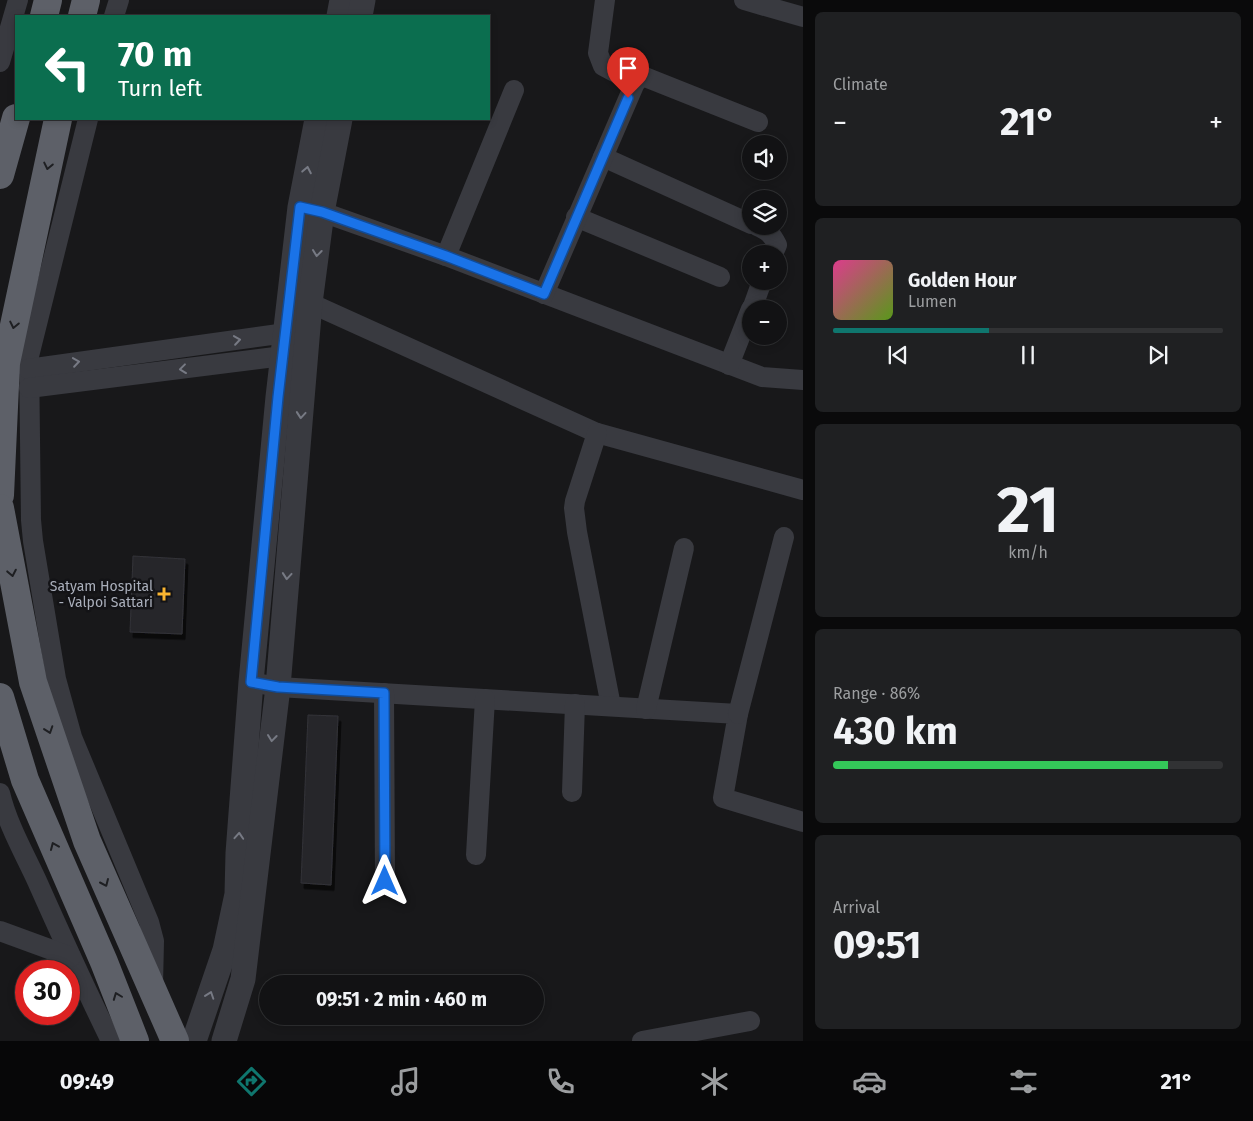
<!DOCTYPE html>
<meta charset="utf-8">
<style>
:root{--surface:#121214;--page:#1f2022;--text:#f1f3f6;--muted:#9c9ea0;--line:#313234;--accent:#0f766e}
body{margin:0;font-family:"Fira Sans",sans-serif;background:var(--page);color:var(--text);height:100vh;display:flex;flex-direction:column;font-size:19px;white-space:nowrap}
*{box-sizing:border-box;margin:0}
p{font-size:16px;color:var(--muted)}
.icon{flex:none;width:28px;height:28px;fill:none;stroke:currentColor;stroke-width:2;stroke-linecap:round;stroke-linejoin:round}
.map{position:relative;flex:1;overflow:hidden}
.details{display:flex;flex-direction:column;gap:12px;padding:12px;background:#0a0a0b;width:450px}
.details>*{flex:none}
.banner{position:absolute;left:15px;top:15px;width:475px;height:105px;border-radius:0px;box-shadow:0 2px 8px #0003,0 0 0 1px var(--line);background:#0b6e4f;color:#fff;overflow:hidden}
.fabs{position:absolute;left:742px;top:135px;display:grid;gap:10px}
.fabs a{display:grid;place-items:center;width:45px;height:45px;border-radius:50%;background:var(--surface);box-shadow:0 2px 8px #0003,0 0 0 1px var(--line);font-size:25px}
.speed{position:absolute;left:15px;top:960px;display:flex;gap:10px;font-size:25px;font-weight:700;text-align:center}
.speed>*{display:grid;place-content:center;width:65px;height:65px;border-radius:50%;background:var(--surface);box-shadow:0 2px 8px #0003,0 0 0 1px var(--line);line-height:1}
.speed .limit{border:8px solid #d22;background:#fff;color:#111}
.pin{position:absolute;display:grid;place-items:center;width:42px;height:42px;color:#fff;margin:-51px -21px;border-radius:50% 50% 50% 0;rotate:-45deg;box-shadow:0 0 5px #0007}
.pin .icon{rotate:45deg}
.me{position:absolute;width:55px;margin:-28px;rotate:0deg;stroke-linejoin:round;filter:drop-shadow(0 0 4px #0008)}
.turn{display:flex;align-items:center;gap:18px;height:105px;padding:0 20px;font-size:22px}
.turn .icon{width:65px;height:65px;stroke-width:2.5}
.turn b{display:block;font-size:35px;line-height:42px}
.big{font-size:38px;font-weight:700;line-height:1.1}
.details .card{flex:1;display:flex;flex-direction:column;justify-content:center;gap:8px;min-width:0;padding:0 18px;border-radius:8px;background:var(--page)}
.details .dial{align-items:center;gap:0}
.dial b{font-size:65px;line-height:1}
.song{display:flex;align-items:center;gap:15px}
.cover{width:60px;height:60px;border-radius:8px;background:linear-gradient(135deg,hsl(330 70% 55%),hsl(90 70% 35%))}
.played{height:5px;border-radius:2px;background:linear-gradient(90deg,var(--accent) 40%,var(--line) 40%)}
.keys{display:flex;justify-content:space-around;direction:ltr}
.heat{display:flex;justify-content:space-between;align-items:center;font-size:28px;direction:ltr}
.charge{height:8px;border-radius:4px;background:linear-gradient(90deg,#34c759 86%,var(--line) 0)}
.trip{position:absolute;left:259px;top:975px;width:285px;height:50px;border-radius:25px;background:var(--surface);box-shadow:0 2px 8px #0003,0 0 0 1px var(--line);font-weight:700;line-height:50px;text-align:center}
.tab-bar{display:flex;height:80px;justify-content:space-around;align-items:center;background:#070708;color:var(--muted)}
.tab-bar .icon{width:35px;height:35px}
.tab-bar .current{color:var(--accent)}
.tab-bar b{font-size:22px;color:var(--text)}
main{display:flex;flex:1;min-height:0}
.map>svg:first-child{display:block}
</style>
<main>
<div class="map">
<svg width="803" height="1041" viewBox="0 0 803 1041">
<defs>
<filter id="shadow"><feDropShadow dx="3" dy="5.5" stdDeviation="0" flood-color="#0009"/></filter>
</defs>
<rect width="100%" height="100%" fill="#18181a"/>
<g fill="#28282c" stroke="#323237" filter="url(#shadow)">
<polygon points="133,556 185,559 182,634 130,632"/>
<polygon points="308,715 338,716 331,885 301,883"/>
</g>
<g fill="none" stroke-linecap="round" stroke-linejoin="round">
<g stroke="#393a40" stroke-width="20">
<polyline points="605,0 598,53 603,66 635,83"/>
<polyline points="744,0 803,17"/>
<polyline points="114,16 119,0"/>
<polyline points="0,62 18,0"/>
<polyline points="88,119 29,356 31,520 33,541 56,679 72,737 149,922 154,941 153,985"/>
<polyline points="603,157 751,224"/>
<polyline points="309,209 322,212 446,256 762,377 803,380"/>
<polyline points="576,217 720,277"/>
<path d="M757,226C768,231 772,234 777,245L773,254"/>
<polyline points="446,256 514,90"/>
<polyline points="544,294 635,83 639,79 645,77 758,122"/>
<polyline points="296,301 310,303 597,433 803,490"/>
<polyline points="752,309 762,281"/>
<polyline points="729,365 751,309"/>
<polyline points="28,369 286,333"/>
<polyline points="29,388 283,356"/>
<polyline points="597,433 575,501 574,508 577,532 611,706"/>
<polyline points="251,682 278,687 738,714 723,798 803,822"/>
<polyline points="384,693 385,881"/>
<polyline points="646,709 684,548"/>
<polyline points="738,714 784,537"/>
<polyline points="572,792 575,704"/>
<path d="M0,793C7,823 24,853 37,881C61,935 85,988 111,1041"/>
<polyline points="476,855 485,699"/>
<polyline points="0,931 71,957"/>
<polyline points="642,1041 750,1021"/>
</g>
<g stroke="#393a40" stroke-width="25">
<polyline points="339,16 342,0"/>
<polyline points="360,16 363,0"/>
<polyline points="194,1041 225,950 237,894 238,853 251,682 278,397 300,207 317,119"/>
<polyline points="224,1041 243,979 278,687 310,303 322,212 340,119"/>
</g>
<g stroke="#5d6068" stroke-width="28">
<polyline points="44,16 48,0"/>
<polyline points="82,16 86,0"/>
<polyline points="0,175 16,118"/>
<polyline points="0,495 6,363 58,119"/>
<polyline points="0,508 33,682 87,841 175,1041"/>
<polyline points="0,697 25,780 104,962 135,1041"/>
</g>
</g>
<defs><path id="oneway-chevron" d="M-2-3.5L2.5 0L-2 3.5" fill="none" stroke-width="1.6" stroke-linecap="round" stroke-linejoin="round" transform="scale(1.25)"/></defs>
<g stroke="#1e1f22">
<use href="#oneway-chevron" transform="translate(48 166) rotate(102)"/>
<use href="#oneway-chevron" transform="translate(14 325) rotate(102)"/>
<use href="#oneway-chevron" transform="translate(12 573) rotate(79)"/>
<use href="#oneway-chevron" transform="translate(49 730) rotate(71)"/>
<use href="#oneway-chevron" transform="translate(54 846) rotate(-113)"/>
<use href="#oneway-chevron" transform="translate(105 883) rotate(66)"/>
<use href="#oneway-chevron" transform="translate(117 996) rotate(-111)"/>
</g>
<g stroke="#777a84">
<use href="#oneway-chevron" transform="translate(307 170) rotate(-79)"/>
<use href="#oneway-chevron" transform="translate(317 253) rotate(97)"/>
<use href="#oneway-chevron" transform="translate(237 340) rotate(-8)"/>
<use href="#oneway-chevron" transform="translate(76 362) rotate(-8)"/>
<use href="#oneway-chevron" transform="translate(183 369) rotate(173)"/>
<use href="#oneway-chevron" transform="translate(301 415) rotate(95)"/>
<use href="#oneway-chevron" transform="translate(287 576) rotate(95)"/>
<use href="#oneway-chevron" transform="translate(272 738) rotate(97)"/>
<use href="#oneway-chevron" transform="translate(239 836) rotate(-86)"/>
<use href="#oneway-chevron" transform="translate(210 995) rotate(-71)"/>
</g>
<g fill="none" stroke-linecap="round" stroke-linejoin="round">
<defs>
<polyline id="route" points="385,881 384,693 278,687 251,682 278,397 300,207 322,212 446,256 544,294 628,98"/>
</defs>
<use href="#route" stroke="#114b97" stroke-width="12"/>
<use href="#route" stroke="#1a73e8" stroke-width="9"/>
</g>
<path fill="#fab530" stroke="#131316" stroke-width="2" d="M161.5 586.5h5v5h5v5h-5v5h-5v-5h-5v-5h5z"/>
<g text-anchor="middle" stroke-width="5" stroke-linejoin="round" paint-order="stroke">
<g font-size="14" fill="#aaafbb" stroke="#131316" text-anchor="end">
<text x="153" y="591">Satyam Hospital<tspan x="153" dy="16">- Valpoi Sattari</tspan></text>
</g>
</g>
</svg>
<div class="fabs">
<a><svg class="icon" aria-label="sound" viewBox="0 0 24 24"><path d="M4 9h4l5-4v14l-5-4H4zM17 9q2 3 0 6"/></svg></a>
<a><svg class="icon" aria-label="layers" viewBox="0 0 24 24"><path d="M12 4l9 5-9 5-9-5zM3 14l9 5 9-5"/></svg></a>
<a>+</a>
<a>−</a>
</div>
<div class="speed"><div class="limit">30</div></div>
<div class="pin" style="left:628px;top:98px;background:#d93025"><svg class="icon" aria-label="arrive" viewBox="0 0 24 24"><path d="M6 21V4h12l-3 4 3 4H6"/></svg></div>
<svg class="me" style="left:385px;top:881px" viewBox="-20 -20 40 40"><path d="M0-17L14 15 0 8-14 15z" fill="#1a73e8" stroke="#fff" stroke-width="4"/></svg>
<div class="trip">09:51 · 2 min · 460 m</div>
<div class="banner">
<div class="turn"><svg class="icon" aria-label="left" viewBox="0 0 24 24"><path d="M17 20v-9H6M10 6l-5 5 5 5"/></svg><div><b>70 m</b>Turn left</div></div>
</div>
</div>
<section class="details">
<div class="card"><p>Climate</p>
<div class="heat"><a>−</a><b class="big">21°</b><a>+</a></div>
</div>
<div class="card">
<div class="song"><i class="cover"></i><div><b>Golden Hour</b><p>Lumen</p></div></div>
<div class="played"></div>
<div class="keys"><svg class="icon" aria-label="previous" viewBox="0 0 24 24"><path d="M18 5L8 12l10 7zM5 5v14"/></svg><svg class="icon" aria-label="pause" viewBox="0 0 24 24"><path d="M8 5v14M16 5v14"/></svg><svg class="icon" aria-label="next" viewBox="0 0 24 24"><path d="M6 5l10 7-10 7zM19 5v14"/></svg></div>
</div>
<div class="card dial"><b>21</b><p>km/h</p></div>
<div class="card"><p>Range · 86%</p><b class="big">430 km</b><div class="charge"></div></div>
<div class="card"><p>Arrival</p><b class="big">09:51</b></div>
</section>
</main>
<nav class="tab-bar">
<b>09:49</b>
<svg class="icon current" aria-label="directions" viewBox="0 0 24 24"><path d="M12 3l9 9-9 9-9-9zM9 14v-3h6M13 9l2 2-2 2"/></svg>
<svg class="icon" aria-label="music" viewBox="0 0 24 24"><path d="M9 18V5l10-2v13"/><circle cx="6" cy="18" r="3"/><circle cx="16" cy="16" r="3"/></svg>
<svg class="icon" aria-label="phone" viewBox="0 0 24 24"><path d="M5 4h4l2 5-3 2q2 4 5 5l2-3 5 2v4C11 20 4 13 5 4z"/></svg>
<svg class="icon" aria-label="climate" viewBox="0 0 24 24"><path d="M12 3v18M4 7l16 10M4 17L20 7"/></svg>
<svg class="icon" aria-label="car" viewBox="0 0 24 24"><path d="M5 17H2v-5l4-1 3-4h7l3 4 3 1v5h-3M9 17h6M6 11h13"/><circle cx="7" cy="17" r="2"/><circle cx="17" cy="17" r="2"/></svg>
<svg class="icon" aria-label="filters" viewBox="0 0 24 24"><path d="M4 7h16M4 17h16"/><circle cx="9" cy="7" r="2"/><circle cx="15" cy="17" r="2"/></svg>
<b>21°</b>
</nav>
